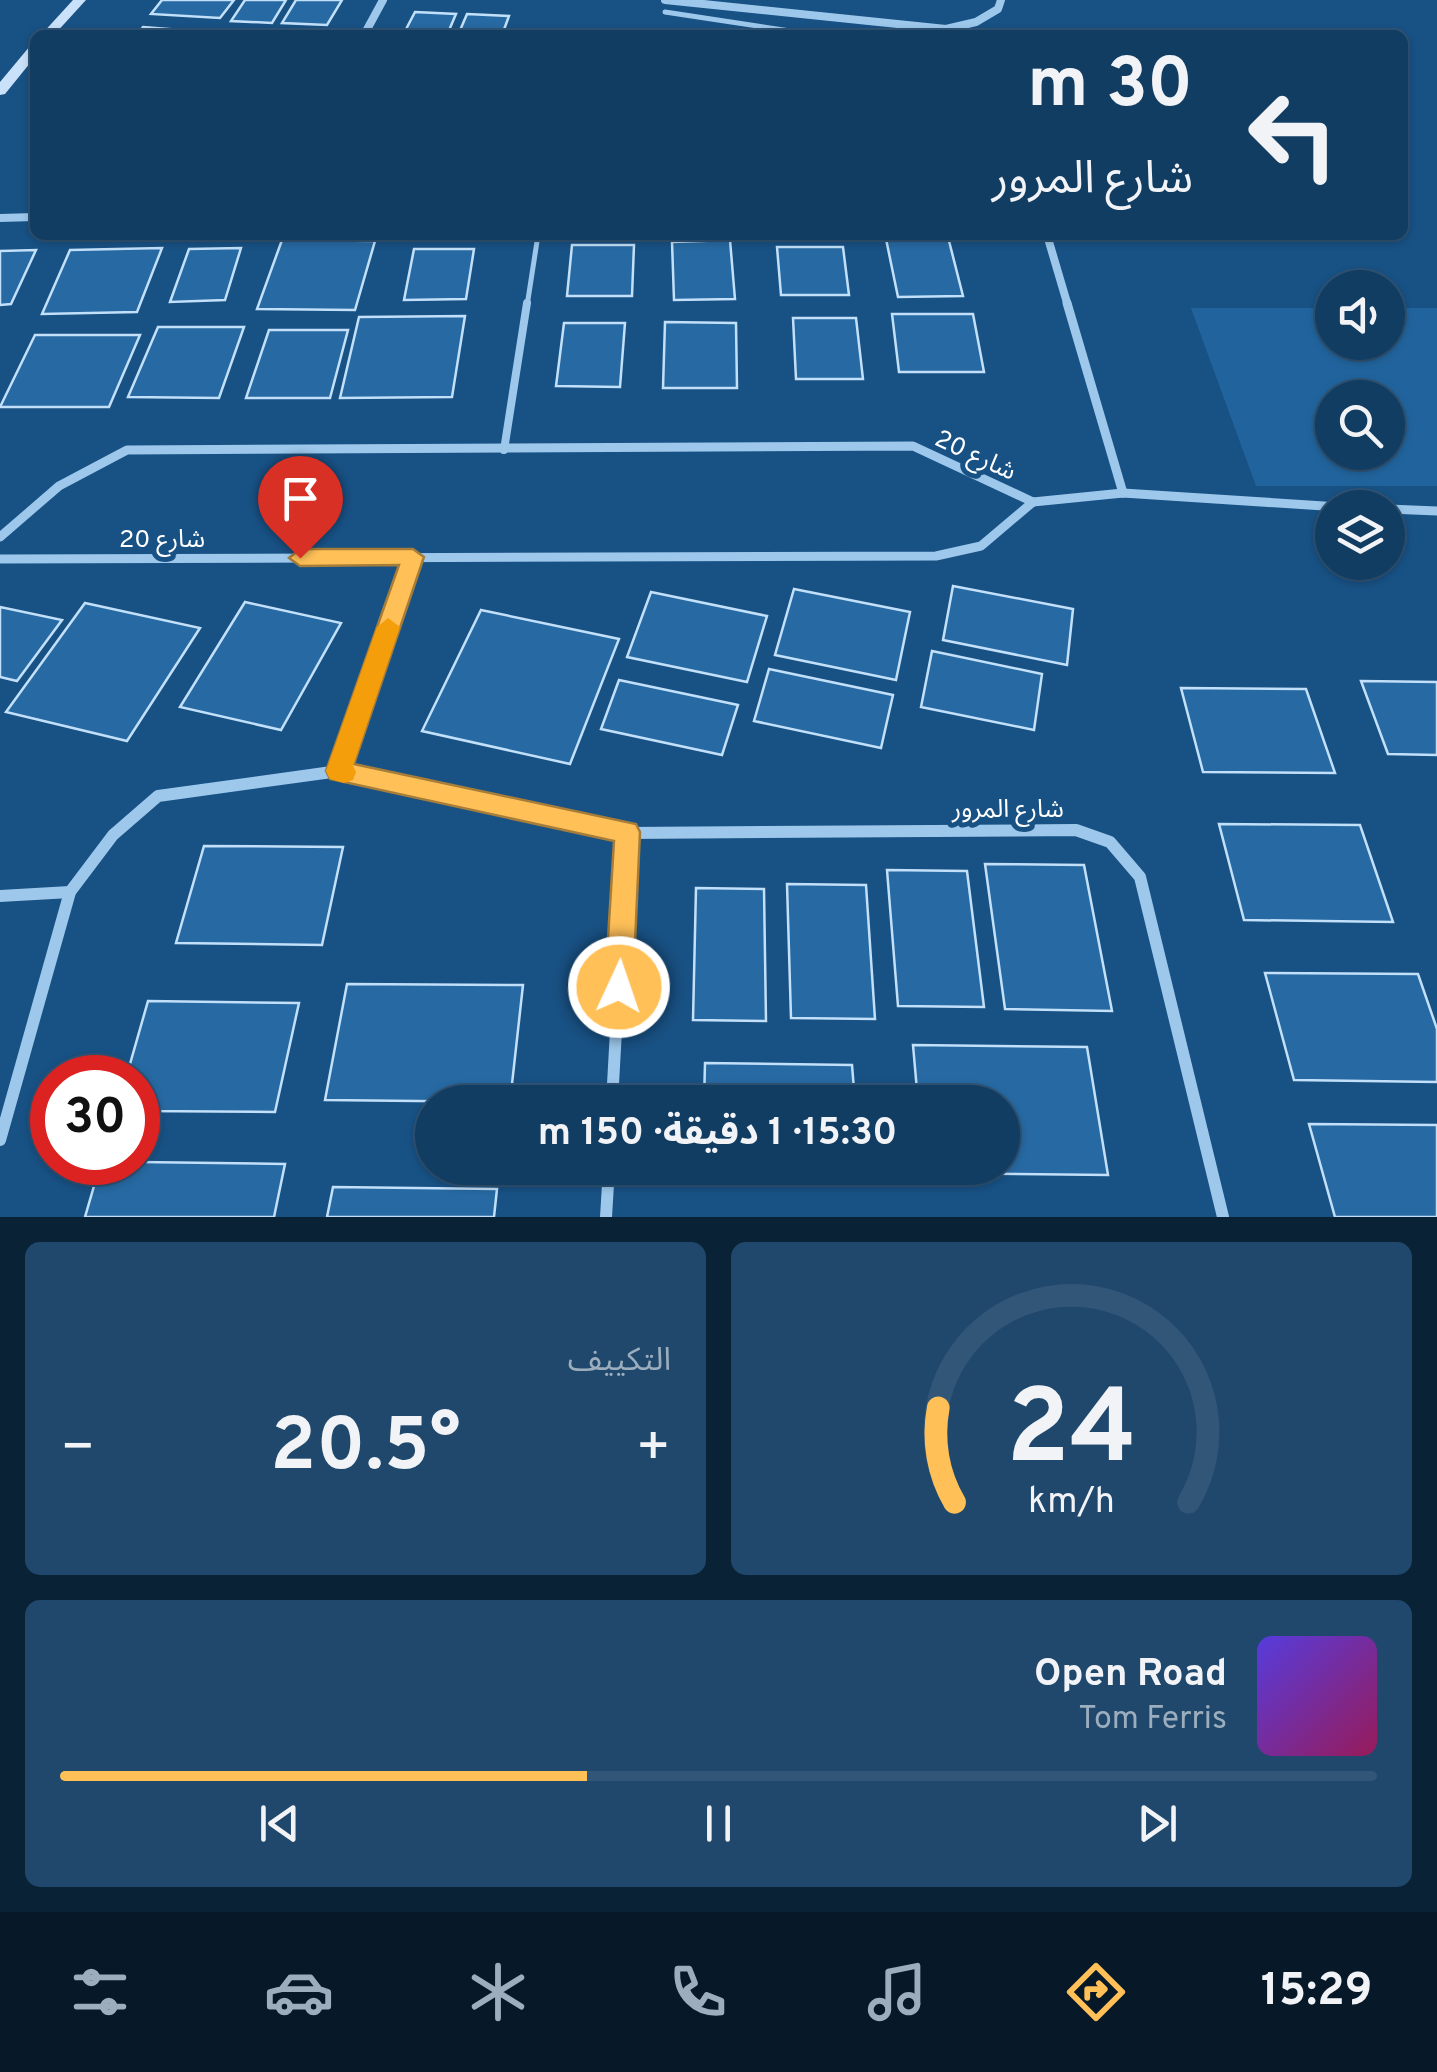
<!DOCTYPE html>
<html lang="ar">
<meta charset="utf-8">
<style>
:root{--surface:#123d63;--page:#1f486c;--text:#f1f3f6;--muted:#9caebe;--line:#315678;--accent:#ffc058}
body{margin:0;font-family:Overpass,"Noto Sans Arabic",sans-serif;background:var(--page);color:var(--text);direction:rtl;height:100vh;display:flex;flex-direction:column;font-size:38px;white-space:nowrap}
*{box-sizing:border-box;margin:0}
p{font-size:32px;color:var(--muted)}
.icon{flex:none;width:55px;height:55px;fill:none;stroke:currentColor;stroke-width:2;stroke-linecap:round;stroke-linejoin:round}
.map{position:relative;height:1217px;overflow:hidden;direction:ltr}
.panel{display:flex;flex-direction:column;gap:25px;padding:25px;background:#0a2236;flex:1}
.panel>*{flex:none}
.guide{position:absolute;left:30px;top:30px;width:1378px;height:210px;border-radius:15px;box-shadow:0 2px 8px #0004,0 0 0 2px var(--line);direction:rtl;background:#123d63;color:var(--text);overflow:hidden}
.controls{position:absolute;left:1315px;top:270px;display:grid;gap:20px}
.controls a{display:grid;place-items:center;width:90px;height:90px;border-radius:50%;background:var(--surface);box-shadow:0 2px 8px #0004,0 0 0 2px var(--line);font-size:50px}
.speed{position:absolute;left:30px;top:1055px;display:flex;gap:20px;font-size:50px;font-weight:700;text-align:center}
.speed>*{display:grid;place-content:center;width:130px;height:130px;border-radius:50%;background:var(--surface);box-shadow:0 2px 8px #0004,0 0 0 2px var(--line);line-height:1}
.speed .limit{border:15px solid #d22;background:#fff;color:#111}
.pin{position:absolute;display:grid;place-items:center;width:85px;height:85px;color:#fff;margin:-102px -42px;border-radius:50% 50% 50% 0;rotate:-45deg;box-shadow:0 0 10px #0007}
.pin .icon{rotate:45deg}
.me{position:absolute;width:110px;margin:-55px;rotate:3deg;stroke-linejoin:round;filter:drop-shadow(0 0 8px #0008)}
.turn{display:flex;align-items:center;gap:35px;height:210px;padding:0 50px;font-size:45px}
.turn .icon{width:130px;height:130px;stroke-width:2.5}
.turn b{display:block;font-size:70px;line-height:85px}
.big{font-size:75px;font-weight:700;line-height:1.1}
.panel .card{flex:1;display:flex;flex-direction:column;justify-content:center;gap:15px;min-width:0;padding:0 35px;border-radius:15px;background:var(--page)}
.panel .dial{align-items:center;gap:0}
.dial svg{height:260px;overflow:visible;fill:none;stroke:var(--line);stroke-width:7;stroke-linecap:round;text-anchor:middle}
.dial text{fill:var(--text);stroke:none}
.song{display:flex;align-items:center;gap:30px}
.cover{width:120px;height:120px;border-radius:15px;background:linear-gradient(135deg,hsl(250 70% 55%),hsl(330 70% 35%))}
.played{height:10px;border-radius:5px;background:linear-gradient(90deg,var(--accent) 40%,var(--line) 40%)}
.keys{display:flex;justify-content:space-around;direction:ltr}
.heat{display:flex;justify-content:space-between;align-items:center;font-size:55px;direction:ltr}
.panel .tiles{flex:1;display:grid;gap:25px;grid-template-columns:1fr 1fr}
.card:last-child{grid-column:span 2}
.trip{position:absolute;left:415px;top:1085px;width:605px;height:100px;border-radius:50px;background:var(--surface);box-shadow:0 2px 8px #0004,0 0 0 2px var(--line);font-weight:700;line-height:100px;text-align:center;direction:rtl}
.dock{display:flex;height:160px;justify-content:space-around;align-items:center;background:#071828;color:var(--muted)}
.dock .icon{width:70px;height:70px}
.dock .selected{color:var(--accent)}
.dock b{font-size:45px;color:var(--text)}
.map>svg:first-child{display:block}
</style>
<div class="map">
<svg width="1437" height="1217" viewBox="0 0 1437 1217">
<rect width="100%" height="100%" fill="#185184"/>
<path fill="#21649d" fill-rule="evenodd" d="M1191,308H1332V342H1388V308H1437V486H1256ZM1332,398H1388V452H1332Z"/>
<g fill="#2769a2" stroke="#c2e0f9" stroke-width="2.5">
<polygon points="162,0 234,0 220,18 151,14"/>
<polygon points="245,0 286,0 272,23 231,21"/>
<polygon points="296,0 342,0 327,25 282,23"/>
<polygon points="415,12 456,14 447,35 403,35"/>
<polygon points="467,14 509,16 502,35 458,35"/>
<polygon points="143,27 207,32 204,35 137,35"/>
<polygon points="948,237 963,296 898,297 886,239"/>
<polygon points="282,240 375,241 355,310 257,309"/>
<polygon points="730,240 735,299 674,300 672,242"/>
<polygon points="572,245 634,245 632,296 567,296"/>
<polygon points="777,247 843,247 849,295 781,295"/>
<polygon points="162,248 137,312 42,314 70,250"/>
<polygon points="241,248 225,300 170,302 189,249"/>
<polygon points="414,249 474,249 466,299 404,300"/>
<polygon points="36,250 11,304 0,305 0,251"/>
<polygon points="892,314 973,314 984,372 899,372"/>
<polygon points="465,316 452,397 340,398 359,317"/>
<polygon points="793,318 856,318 863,379 796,379"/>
<polygon points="665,322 736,323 737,388 663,388"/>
<polygon points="564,323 625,323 620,387 556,386"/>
<polygon points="158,327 244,327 219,398 128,397"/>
<polygon points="269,330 348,330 330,398 246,398"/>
<polygon points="35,335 140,335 109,407 0,407"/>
<polygon points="953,586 1073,609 1067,665 943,640"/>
<polygon points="794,589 910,612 896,680 775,655"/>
<polygon points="651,592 767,616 747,682 627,657"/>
<polygon points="245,602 341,623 281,730 180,707"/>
<polygon points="85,603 200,628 127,741 6,712"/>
<polygon points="0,607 62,620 17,681 0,677"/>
<polygon points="481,610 619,639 570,764 422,731"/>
<polygon points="932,651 1042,674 1034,730 921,707"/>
<polygon points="769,669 893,695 881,748 754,721"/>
<polygon points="619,680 738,705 722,755 601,729"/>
<polygon points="1361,681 1437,682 1437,755 1388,754"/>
<polygon points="1181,688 1306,689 1335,773 1203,772"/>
<polygon points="1219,824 1360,825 1393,922 1244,920"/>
<polygon points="204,846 343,847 322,945 176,943"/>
<polygon points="985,864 1084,865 1112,1011 1005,1009"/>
<polygon points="887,870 967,871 984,1007 898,1006"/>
<polygon points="787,884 866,885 875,1019 791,1018"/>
<polygon points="696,888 764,889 766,1021 693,1020"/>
<polygon points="1265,973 1418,974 1437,1029 1437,1082 1294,1080"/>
<polygon points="347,984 523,985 510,1102 325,1100"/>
<polygon points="148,1001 299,1003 275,1112 138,1111 138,1078 126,1078"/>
<polygon points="913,1045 1087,1047 1108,1175 924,1173 924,1168 1002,1168 1002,1102 918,1102"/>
<polygon points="705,1063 852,1065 855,1102 704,1102"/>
<polygon points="1309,1124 1437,1125 1437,1217 1335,1217"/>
<polygon points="101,1162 138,1162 285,1164 274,1217 85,1217"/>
<polygon points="704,1168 859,1168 859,1174 704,1173"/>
<polygon points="333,1187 497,1189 494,1217 327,1217"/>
</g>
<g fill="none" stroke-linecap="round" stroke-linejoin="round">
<g stroke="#9dc8ec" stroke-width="5">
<polyline points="665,12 817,35"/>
<polyline points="527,306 538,235"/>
</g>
<polyline stroke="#9dc8ec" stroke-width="8" points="504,450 527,303"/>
<g stroke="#9dc8ec" stroke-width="8">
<polyline points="665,0 946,29 976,22 998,9 1001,0"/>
<polyline points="364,35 383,0"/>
<polyline points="0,218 35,217"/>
<polyline points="1047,235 1068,306"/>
</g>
<g stroke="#9dc8ec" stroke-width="9">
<polyline points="1067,303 1123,493"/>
<polyline points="1033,502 1123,493 1355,508"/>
<polyline points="1388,509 1437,511"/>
<polyline points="0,537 59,486 127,450 913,446 1033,502"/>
<polyline points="0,559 936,556 981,546 1033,502"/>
<polyline points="363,702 413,557"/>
</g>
<g stroke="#9dc8ec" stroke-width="12">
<polyline points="339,771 364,699"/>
<polyline points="0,896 70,892"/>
<polyline points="612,1102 627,833"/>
<polyline points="0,1140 70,892 113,835 158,796 339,771 627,833 1076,830 1110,842 1140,877 1223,1217"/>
<polyline points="606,1217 609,1168"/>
</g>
<g fill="#cae2f9" fill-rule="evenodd">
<polygon points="73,0 86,0 54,35 41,35"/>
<polygon points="35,45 35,57 5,94 0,95 0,82 30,46"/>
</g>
</g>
<polygon fill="#ffc058" stroke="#a67d39" stroke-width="2.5" points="300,549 413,549 424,557 354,764 636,824 640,832 633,987 629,996 619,1000 609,996 605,987 614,841 330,779 326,771 399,565 300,566 289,558"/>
<polygon fill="#f59e0b" points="388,618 400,627 353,766 356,772 353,780 344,783 330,779 326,771 377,627"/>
<g text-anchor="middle" stroke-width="10" stroke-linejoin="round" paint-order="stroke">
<g font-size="25" fill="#fff" stroke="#185184">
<text transform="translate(976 454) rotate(25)" y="9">شارع 20</text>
<text x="162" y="547">شارع 20</text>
<text x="1008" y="817">شارع المرور</text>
</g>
</g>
</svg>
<div class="controls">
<a><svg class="icon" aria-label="sound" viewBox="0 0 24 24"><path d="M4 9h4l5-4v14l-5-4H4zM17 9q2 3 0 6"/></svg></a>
<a><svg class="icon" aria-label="search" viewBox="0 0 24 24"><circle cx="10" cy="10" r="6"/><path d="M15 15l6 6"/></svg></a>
<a><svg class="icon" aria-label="layers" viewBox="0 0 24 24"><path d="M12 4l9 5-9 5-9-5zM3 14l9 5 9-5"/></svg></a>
</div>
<div class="speed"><div class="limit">30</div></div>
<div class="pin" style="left:300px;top:558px;background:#d93025"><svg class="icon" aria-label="arrive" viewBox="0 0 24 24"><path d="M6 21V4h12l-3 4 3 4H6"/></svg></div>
<svg class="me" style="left:619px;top:987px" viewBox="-20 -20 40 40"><circle r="17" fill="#ffc058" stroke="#fff" stroke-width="3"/><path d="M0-11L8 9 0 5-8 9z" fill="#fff"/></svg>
<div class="trip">15:30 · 1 دقيقة · 150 m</div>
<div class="guide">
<div class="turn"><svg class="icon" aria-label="left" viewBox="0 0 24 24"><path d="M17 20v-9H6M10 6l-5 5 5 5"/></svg><div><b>30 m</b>شارع المرور</div></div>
</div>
</div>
<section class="panel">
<div class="tiles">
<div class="card dial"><svg viewBox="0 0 100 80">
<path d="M14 69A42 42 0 1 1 86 69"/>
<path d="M14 69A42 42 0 0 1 9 40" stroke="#ffc058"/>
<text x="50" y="56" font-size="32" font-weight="700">24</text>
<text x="50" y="72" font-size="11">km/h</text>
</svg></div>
<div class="card"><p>التكييف</p>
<div class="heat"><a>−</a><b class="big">20.5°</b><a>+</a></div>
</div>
<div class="card">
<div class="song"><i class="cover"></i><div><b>Open Road</b><p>Tom Ferris</p></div></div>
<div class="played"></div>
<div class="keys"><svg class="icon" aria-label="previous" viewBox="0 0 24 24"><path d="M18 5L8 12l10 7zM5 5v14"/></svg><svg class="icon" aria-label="pause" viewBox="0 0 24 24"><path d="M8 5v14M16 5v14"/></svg><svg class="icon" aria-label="next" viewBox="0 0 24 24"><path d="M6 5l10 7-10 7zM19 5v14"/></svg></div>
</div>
</div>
</section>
<nav class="dock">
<b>15:29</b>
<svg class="icon selected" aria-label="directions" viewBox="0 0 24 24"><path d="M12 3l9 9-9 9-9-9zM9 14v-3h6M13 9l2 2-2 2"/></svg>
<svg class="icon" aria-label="music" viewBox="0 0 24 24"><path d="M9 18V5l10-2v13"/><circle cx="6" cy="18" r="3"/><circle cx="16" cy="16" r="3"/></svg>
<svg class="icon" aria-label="phone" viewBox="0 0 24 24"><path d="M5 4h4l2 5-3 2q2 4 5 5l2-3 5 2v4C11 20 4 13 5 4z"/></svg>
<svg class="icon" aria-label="climate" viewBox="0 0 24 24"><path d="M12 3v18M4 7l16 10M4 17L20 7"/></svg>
<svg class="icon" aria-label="car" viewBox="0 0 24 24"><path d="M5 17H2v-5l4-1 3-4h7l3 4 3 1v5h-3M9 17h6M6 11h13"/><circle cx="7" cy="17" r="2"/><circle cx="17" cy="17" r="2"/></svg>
<svg class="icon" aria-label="filters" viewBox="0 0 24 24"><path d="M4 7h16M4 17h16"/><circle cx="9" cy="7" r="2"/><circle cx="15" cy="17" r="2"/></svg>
</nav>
